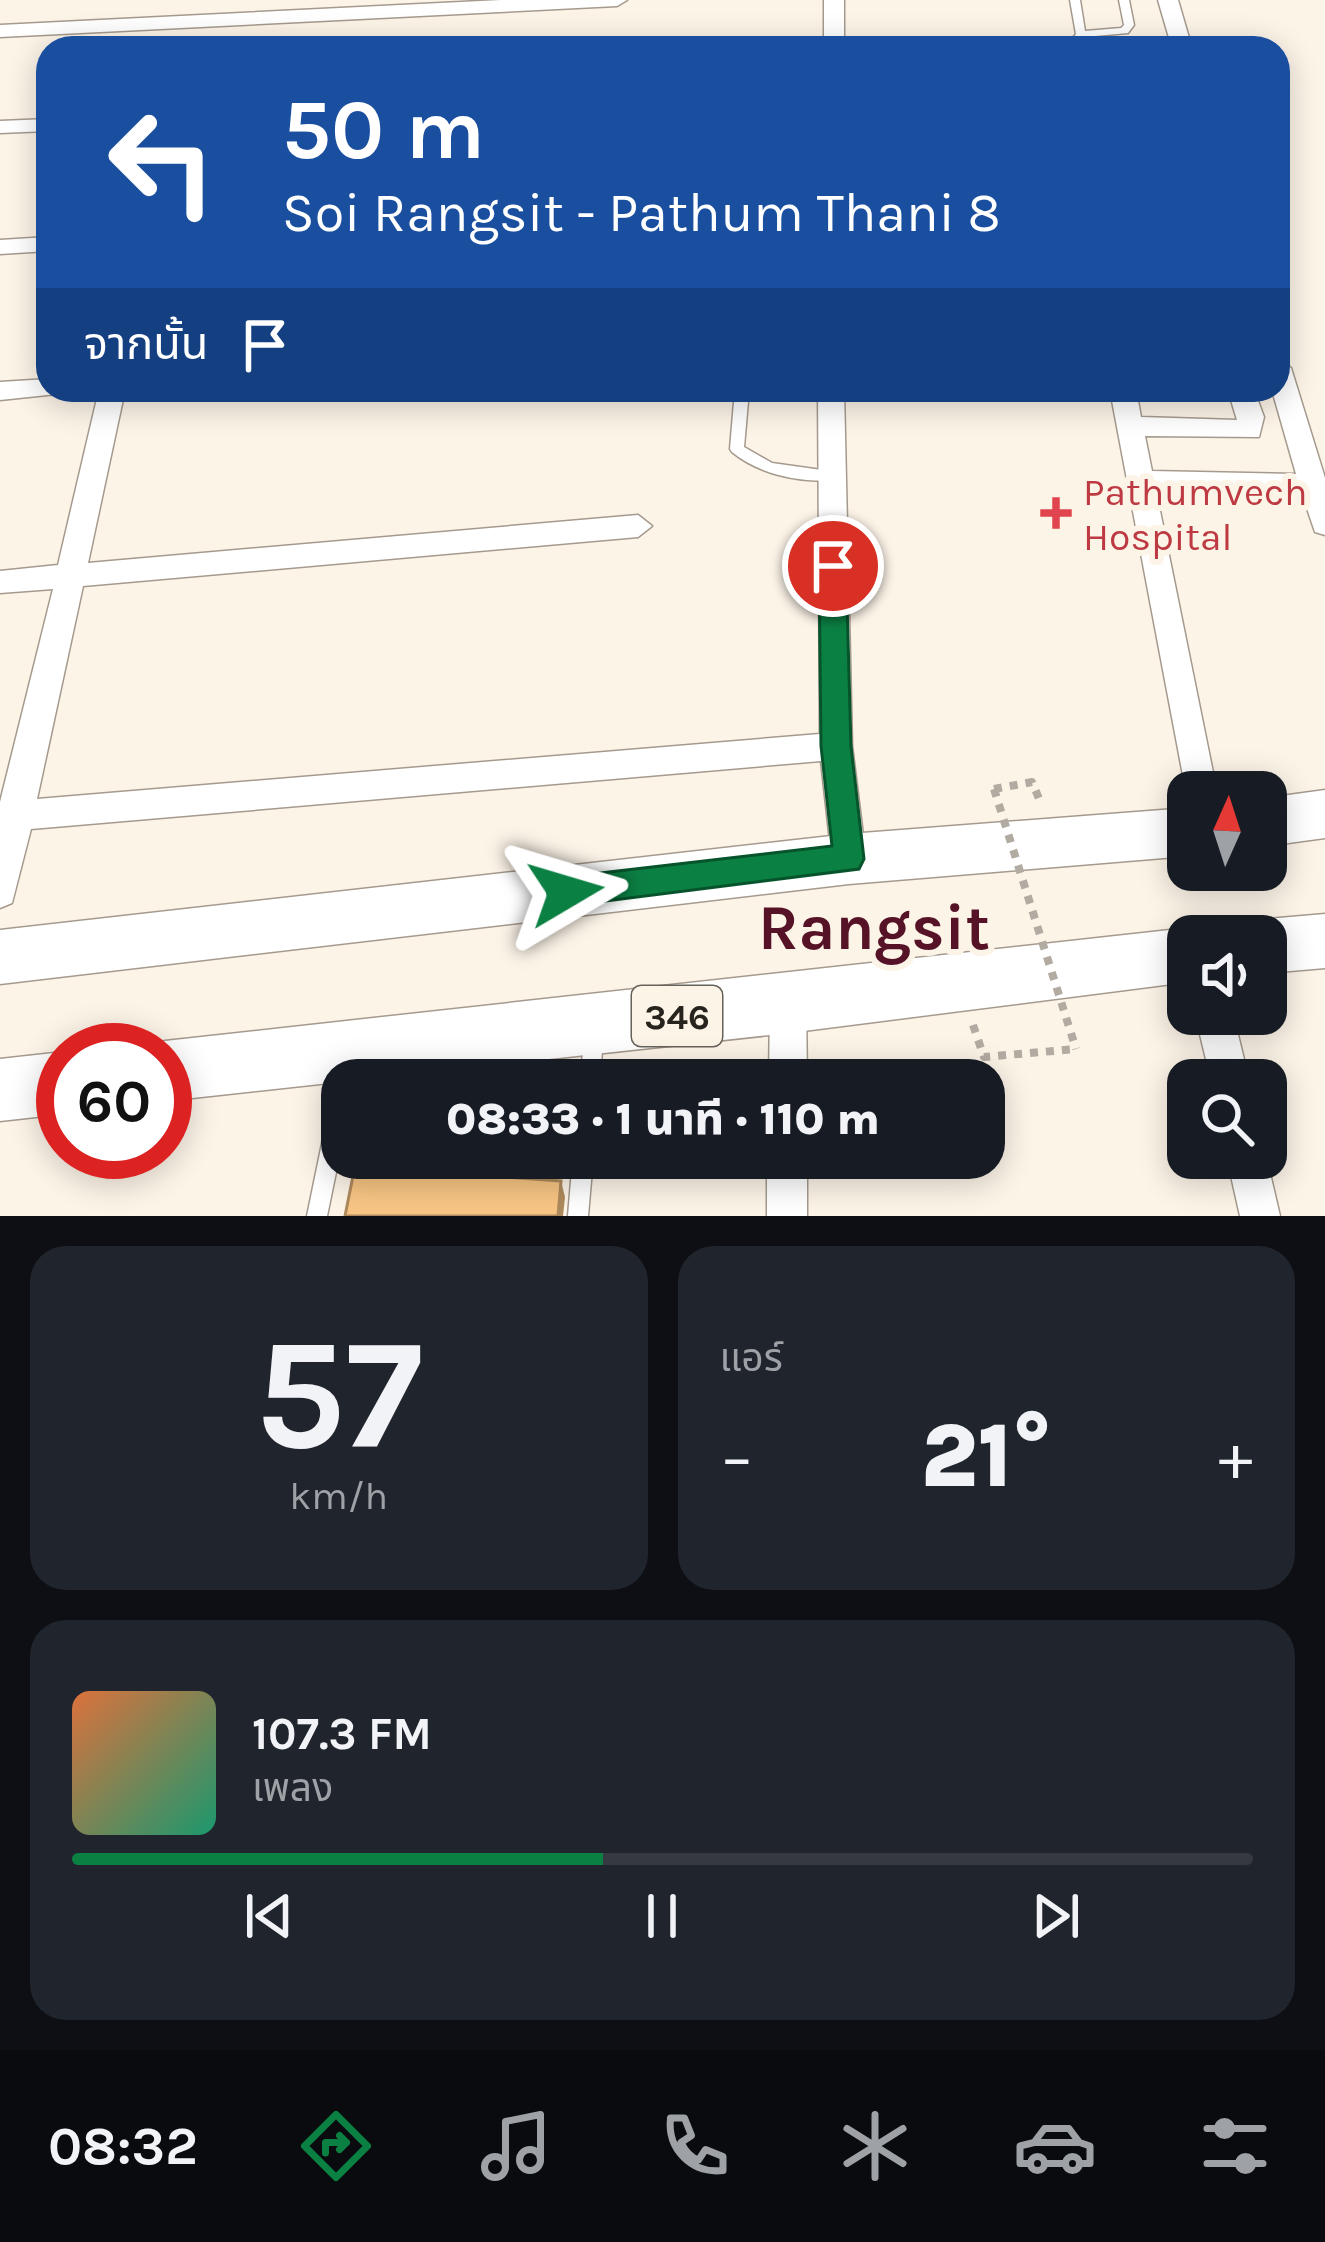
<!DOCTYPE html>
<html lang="th">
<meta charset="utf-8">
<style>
:root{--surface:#171b24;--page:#20242c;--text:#f1f3f6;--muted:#9ea1a6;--line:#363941;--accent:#0b8043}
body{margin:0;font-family:Karla,"Noto Sans Thai",sans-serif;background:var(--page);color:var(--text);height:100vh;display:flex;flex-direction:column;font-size:45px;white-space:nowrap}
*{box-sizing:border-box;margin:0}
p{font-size:39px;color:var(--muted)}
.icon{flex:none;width:66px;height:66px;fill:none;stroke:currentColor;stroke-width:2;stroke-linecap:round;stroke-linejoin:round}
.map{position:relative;height:1216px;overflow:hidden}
.panel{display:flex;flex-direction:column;gap:30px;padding:30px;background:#0d0f14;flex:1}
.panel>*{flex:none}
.hud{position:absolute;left:36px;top:36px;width:1254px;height:366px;border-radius:36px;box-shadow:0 6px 30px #0003;background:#1a4fa0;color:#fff;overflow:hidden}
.needle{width:78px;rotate:3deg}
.tools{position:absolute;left:1167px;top:771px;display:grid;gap:24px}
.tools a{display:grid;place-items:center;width:120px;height:120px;border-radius:24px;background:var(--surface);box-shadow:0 6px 30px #0003;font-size:60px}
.speed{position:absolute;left:36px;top:1023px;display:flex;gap:24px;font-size:60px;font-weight:700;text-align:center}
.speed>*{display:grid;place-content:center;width:156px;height:156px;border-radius:50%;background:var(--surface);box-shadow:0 6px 30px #0003;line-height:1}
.speed .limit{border:18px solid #d22;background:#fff;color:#111}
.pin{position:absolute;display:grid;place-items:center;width:102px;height:102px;color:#fff;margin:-51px;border:6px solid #fff;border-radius:50%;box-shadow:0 3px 12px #0007}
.me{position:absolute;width:132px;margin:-66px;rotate:83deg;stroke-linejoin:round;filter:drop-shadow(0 0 9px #0008)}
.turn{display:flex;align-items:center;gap:42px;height:252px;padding:0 48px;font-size:54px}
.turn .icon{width:156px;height:156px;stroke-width:2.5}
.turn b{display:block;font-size:84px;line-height:102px}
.then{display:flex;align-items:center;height:114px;padding:0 48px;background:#0003;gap:24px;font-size:45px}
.big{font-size:90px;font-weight:800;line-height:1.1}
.panel .card{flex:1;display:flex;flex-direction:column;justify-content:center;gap:18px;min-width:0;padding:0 42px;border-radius:36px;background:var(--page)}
.panel .dial{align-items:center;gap:0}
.dial b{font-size:156px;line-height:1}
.song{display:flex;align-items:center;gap:36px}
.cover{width:144px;height:144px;border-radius:18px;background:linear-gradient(135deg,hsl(20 70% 55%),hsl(160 70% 35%))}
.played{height:12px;border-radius:6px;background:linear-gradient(90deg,var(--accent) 45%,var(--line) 45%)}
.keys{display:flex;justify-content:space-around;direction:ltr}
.heat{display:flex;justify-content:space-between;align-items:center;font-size:66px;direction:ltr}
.panel .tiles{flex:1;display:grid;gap:30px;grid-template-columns:1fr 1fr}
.card:last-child{grid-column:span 2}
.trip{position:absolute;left:321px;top:1059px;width:684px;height:120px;border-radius:36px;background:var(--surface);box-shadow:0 6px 30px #0003;font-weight:800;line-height:120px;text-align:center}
.tabs{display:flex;height:192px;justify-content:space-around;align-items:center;background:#090b0e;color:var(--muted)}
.tabs .icon{width:84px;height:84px}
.tabs .current{color:var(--accent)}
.tabs b{font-size:54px;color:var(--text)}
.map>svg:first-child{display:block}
</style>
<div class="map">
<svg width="1325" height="1216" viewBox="0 0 1325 1216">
<rect width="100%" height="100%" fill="#fdf4e8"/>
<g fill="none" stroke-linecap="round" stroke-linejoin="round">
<defs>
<g id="lane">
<polygon points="1070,0 1080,0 1085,31 1121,28 1124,25 1119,0 1129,0 1134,25 1128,33 1084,37 1075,48 1065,48 1076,34"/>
<path d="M735,390H749L744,447L772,463L836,472L838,476L836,480C801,483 760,475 732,452L730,449Z"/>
<polygon points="594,1026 601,1028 603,1035 600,1080 580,1080 585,1035 587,1028"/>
<polygon points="342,1085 342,1143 327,1216 307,1216 332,1095 335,1088"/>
<polygon points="573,1158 593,1158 588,1216 568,1216"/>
</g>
<g id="street">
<polygon points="501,0 627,0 617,6 0,37 0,25"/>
<rect x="824" y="0" width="20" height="48"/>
<polygon points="1158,0 1178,0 1192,48 1172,48"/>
<polygon points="48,119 48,131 0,133 0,121"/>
<polygon points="48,237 48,251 0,254 0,240"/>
<polygon points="1278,359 1291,368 1325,478 1325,535 1315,532 1302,494 1156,491 1217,792 1188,792 1188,802 1110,390 1136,390 1141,417 1237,420 1228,390 1254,390 1264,417 1259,437 1145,436 1152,471 1296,474 1272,390 1278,390"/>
<polygon points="48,379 48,390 60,390 57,394 0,400 0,382"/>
<polygon points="99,390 125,390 88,563 638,515 652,526 638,537 83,586 37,799 820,734 818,390 844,390 852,746 866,859 861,870 849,875 837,870 832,859 821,761 31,829 12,903 0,908 0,802 53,589 0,593 0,571 58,565"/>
<polygon points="788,986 801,991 806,1004 807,1080 769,1080 770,1004 775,991"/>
<polygon points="1195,1014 1233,1014 1249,1080 1211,1080"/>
<polygon points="1266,1156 1280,1216 1240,1216 1227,1158"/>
<rect x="767" y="1158" width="40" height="58"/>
</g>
<g id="primary">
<polygon points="1325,790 1325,838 1266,846 1266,798"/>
<polygon points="1188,808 1188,856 849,884 0,984 0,930 849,834"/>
<polygon points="1325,914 1325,968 1266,973 1266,936 1242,936 1246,927 1266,919"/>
<polygon points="1188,928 1209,936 1188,936 1188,982 788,1033 165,1101 165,1050 143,1050 165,1041"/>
<polygon points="63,1052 63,1114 0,1121 0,1059"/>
</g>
</defs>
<use href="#lane" stroke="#a59a8d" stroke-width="3"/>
<use href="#street" stroke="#a59a8d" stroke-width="3"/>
<use href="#primary" stroke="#a59a8d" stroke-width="3"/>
<g stroke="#b2aba1" stroke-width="8" stroke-dasharray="8 8" stroke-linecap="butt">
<polyline points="994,789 1032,782 1040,801"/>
<polyline points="973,1025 984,1057 1076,1049"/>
</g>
<use href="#lane" fill="#fff" fill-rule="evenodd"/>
<use href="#street" fill="#fff" fill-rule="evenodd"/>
<use href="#primary" fill="#fff" fill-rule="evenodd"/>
<polyline stroke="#b2aba1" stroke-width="8" stroke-dasharray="8 8" stroke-linecap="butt" points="994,789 1076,1049"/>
</g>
<polygon fill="#ae8a5c" points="561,1181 565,1197 563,1216 558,1216"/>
<polygon fill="#f8c584" stroke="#ae8a5c" stroke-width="3" points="355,1166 561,1181 558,1216 345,1216"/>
<polygon fill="#0b8043" stroke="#07532c" stroke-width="3" points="833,556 846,566 851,746 864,859 859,869 566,906 555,902 550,892 555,881 566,877 832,846 821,746 819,566"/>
<path fill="#e0444e" stroke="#fdf4e8" stroke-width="4.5" d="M1050 495h12v12h12v12h-12v12h-12v-12h-12v-12h12z"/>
<g text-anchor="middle" stroke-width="12" stroke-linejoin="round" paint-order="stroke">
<rect fill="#fdf4e8" stroke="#67625a" stroke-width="3" x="632" y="986" width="90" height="60" rx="9"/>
<g font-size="36" font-weight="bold" fill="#27231d">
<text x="677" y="1029">346</text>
</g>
<g font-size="39" fill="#be3a42" stroke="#fdf4e8" text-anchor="start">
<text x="1083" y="505">Pathumvech<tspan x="1083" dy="45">Hospital</tspan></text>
</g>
<g font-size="63" font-weight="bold" fill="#561226" stroke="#fdf4e8">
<text x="874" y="949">Rangsit</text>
</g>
</g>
</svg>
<div class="tools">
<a><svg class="needle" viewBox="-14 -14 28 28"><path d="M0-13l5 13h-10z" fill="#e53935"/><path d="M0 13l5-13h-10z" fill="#9ea1a6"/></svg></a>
<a><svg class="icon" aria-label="sound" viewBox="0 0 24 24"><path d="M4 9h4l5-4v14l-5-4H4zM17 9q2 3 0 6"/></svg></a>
<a><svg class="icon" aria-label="search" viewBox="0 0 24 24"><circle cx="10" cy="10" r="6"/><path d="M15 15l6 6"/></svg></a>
</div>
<div class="speed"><div class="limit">60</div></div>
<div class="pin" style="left:833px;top:566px;background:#d93025"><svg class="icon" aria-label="arrive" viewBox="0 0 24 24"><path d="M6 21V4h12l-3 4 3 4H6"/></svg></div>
<svg class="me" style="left:566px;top:892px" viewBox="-20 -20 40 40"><path d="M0-17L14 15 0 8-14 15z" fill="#0b8043" stroke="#fff" stroke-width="4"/></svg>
<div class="trip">08:33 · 1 นาที · 110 m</div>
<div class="hud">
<div class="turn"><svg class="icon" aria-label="left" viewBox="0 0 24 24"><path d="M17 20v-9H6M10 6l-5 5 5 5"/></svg><div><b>50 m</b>Soi Rangsit - Pathum Thani 8</div></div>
<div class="then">จากนั้น<svg class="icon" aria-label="arrive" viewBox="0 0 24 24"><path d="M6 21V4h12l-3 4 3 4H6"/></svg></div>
</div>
</div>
<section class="panel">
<div class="tiles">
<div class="card dial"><b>57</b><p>km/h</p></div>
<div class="card"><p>แอร์</p>
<div class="heat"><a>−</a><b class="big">21°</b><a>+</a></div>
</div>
<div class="card">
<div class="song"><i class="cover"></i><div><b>107.3 FM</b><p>เพลง</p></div></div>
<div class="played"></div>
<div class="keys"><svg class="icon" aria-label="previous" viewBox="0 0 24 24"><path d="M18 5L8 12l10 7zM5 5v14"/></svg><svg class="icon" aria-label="pause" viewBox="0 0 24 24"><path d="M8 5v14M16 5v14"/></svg><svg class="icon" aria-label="next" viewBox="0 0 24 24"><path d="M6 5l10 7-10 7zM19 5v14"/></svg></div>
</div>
</div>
</section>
<nav class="tabs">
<b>08:32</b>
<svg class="icon current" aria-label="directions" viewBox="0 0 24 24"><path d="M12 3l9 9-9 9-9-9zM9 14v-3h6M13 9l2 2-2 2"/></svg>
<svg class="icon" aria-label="music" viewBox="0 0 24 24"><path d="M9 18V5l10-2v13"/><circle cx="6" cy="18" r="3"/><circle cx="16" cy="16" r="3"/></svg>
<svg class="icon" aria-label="phone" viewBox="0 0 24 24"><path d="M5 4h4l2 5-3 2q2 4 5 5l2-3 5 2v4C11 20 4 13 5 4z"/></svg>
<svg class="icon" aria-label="climate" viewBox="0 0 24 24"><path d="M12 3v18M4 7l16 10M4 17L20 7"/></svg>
<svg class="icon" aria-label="car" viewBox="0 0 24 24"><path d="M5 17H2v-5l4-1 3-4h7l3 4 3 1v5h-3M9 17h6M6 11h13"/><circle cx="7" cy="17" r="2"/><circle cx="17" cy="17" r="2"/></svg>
<svg class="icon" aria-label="filters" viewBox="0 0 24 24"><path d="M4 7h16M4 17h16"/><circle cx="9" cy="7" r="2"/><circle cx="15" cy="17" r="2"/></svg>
</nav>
